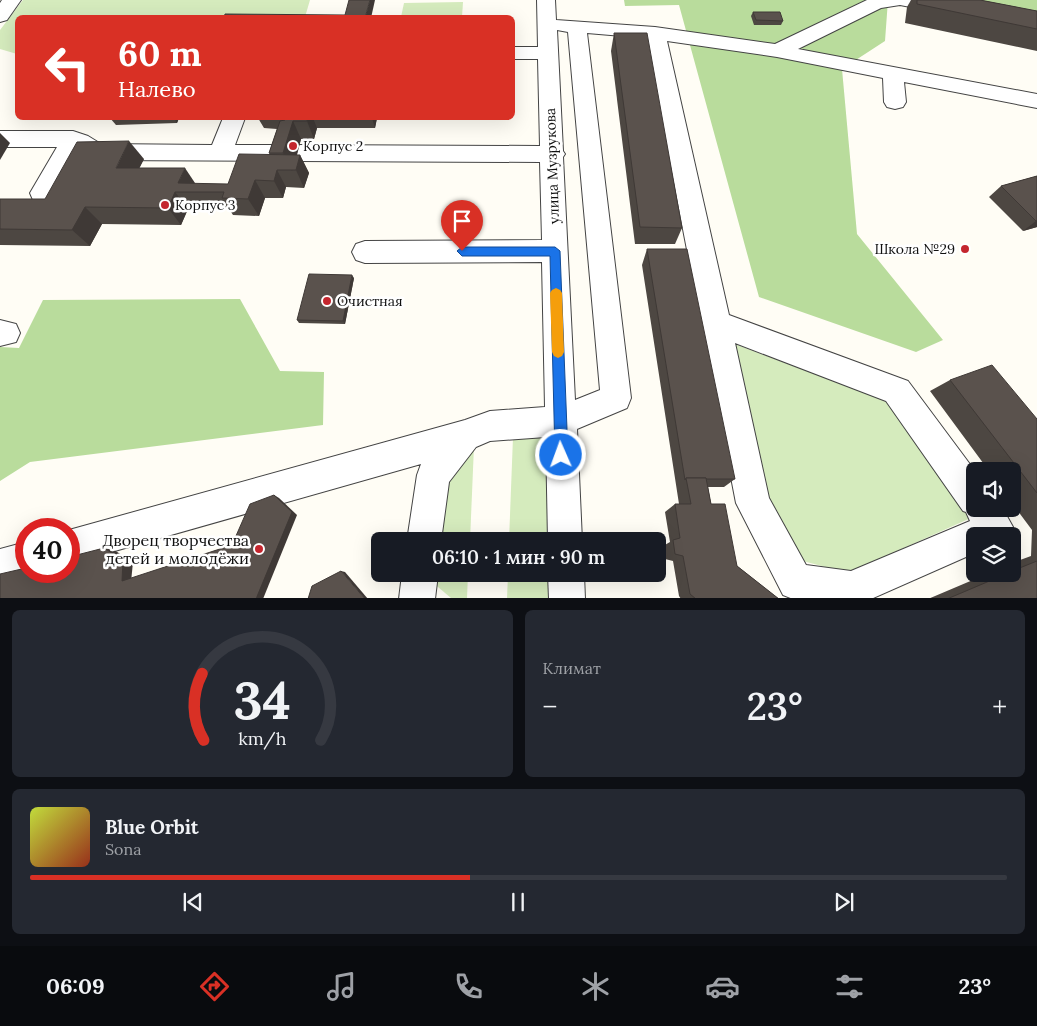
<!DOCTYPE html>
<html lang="ru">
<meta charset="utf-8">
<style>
:root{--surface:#171b24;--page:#242831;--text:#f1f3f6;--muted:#9ea1a6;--line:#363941;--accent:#d93025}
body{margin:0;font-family:Lora,serif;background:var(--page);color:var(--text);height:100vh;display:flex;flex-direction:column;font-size:19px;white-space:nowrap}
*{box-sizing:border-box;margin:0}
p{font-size:16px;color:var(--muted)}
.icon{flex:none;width:28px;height:28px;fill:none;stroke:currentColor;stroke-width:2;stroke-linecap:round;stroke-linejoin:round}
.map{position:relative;height:598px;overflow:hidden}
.side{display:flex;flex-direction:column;gap:12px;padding:12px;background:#0d0f14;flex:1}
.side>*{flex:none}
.hud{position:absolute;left:15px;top:15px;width:500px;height:105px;border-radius:8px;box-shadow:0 5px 20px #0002;background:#d93025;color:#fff;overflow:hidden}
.controls{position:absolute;left:966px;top:462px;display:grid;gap:10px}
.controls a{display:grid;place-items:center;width:55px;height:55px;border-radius:8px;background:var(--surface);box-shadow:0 5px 20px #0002;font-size:25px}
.speed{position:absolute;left:15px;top:518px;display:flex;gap:10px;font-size:25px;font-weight:700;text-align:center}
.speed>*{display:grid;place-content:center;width:65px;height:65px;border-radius:50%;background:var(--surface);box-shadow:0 5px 20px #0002;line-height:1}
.speed .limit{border:8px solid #d22;background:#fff;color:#111}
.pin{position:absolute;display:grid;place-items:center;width:42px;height:42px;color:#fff;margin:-51px -21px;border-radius:50% 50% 50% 0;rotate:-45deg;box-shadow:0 0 5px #0007}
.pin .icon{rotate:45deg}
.me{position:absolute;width:55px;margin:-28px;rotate:358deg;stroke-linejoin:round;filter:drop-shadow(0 0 4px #0008)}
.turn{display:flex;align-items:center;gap:18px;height:105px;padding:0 20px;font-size:22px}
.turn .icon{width:65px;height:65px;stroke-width:2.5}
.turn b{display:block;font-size:35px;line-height:42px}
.big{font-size:38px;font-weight:600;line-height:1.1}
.side .card{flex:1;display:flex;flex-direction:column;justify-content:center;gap:8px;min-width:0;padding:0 18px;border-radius:8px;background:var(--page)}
.side .dial{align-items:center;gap:0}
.dial svg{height:130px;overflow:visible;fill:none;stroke:var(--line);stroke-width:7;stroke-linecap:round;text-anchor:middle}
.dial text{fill:var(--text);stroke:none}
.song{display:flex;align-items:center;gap:15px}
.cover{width:60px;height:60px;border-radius:8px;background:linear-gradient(135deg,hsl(70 70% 55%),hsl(10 70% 35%))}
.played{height:5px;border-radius:2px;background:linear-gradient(90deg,var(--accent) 45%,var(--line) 45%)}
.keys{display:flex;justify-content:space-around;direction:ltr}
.heat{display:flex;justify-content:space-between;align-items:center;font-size:28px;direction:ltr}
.side .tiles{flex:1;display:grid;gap:12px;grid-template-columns:1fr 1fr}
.card:last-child{grid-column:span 2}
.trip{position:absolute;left:371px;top:532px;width:295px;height:50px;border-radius:8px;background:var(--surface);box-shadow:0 5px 20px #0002;font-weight:600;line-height:50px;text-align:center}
.menu{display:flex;height:80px;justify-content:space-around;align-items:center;background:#090b0e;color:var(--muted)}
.menu .icon{width:35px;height:35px}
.menu .on{color:var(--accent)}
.menu b{font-size:22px;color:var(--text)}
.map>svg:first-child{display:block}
</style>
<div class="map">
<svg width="1037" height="599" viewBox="0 0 1037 599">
<rect width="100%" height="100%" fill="#fffdf5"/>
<g fill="#d5ebbd">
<polygon points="23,0 310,0 305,17 18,18 17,54 0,49 0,30"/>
<polygon points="463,2 462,17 401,17 404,3"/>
<polygon points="735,344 887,401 973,517 848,573 799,560 768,495"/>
<polygon points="546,436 548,541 509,541 513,437"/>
<polygon points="474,446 470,541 430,541 439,478"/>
<polygon points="426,574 468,574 467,598 451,598 425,576"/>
<polygon points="508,574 548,574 549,598 507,599"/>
</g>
<g fill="#b9dc9c">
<polygon points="624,0 888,0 885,41 842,69 857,234 943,340 916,352 759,297 679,5 625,6"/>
<polygon points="944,0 1037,0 1037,19"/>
<polygon points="240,299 280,371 324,372 323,425 30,462 0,481 0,347 19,348 43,300"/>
</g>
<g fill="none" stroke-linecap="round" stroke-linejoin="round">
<defs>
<g id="minor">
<polygon points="2,0 21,0 7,20 0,22 0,3"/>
<path d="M537,0H555L556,20L655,27L775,44L867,0H934L954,4L956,8L954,12L947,14L900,5L881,8L798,49L1037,94V108L904,82L906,102L903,107L895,109L887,107L884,102L883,78L777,57L667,41L729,315L908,381L975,471V509H1003L1013,527L1009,536H975V553L871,599H793L783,595L736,503L646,38L587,33L631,398L627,408L577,429L582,541H548L546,437L490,441L476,447L449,482L441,541H407L417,475L421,464L69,564V530L465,420L490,411L545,407L542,262L365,263L356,260L352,252L356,244L365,241L542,240L540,162L297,161L290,159L284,161L99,160L78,151L51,200L42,202L33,200L30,193L57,147H0V131H73L88,136L101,144L212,145L223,118H245L235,145H284L290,147L297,145L540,146L538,59H512V47H538ZM557,30L568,32L600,390L575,400L563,157L565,154L563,151ZM735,343L886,401L963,511L966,512L970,521L851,571L806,565L769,498Z"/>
<polygon points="0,320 16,324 20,333 16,342 0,346"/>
<polygon points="26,542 26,571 38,571 0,585 0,549"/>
<polygon points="402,574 438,574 435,599 399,599"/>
<polygon points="548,574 584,574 585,599 549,599"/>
</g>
</defs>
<use href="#minor" stroke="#444" stroke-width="2"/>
<use href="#minor" fill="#fff" fill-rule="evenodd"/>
</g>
<g fill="#4d4742">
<polygon points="911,0 980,0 1037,11 1037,51 905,23 907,7"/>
<polygon points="753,12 783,21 781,25 754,25 751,16"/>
<polygon points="614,33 682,228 675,244 635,244 611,51"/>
<polygon points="110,118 179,118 177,123 116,125"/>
<polygon points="258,118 377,118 375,128 317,128 314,139 301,139 297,155 300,155 309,173 304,188 286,187 283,198 265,198 259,216 233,215 229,209 188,209 181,225 102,224 90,246 0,245 0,199 45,199 144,159 139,168 196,184 228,184 270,155 269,153 277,129 264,128"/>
<polygon points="1037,176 1037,227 1023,231 989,197 1001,186"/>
<polygon points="647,249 735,479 724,487 708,487 711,504 737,566 779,599 681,599 679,596 673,561 665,559 663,546 670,542 665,512 675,504 679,504 642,265"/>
<polygon points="354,278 345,324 299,323 297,320"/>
<polygon points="950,380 1037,419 1037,599 928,599 987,574 1012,574 1012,563 1031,556 1032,530 1012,503 1012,471 989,471 930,391"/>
</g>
<g fill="#3f3936">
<polygon points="370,0 375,0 371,18 365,18"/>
<polygon points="174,118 179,118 177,123"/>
<polygon points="308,118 313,118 317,128 314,139 307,121"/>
<polygon points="372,118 377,118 375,128"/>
<polygon points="293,121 301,139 292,171 283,153"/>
<polygon points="0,133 10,143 0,160"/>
<polygon points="129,141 144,159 131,185 116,168"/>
<polygon points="300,155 309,173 304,188 296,170"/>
<polygon points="185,168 197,186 178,183"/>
<polygon points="277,170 286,187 283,198 274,181"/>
<polygon points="255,180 265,198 259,216 248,199"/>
<polygon points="175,192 188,209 181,225 168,208"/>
<polygon points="85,207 102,224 90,246 72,230"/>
<polygon points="1036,221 1037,221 1037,227 1023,231"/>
<polygon points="352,275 354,278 345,324 343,321"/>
<polygon points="274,495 279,498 297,515 263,599 256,599"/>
<polygon points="104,548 114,550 133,562 131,582 122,581"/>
<polygon points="341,571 345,572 368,599 365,599"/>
</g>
<g fill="#5a524d" stroke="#3f3936">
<polygon points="349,0 370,0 365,18 224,18 225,14 345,15"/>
<polygon points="917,0 980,0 1037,11 1037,29 917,4"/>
<polygon points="753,12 780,12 783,21 756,20"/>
<polygon points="614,33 647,33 682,228 640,227"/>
<polygon points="286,118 308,118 307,121 293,121 283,153 269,153 280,121 285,120"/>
<polygon points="129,141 116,168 185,168 178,183 228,184 239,154 300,155 296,170 277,170 274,181 255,180 248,199 222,198 224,192 175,192 168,208 85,207 72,230 0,229 0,199 45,199 77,142"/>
<polygon points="1037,176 1037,221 1036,221 1001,186"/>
<polygon points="647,249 687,249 735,479 706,479 706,478 686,478 685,480"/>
<polygon points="309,274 352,275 343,321 297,320"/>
<polygon points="992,365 1037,419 1037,493 950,380"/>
<polygon points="686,478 706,478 711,504 725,504 737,566 779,599 696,599 690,594 683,556 675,554 673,540 680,538 675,504 691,504"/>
<polygon points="274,495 292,512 256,599 0,599 0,574 26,568 26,571 69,571 69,557 104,548 123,560 122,581 232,545 250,504"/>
<polygon points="1037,561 1037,599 947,599 1006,574 1012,574 1012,571"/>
<polygon points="341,571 365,599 308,599 312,586"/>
</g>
<polygon fill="#1a73e8" stroke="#114b97" points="462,247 555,247 560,251 568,455 566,460 561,462 557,460 555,455 550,256 462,256 457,251"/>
<polygon fill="#f59e0b" points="556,288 560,290 562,293 564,352 562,356 558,358 554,356 552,352 550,293 552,290"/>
<g fill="#c4262e" stroke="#fff" stroke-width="2">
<circle cx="293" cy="146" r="5"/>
<circle cx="165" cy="205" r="5"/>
<circle cx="965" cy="249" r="5"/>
<circle cx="327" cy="301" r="5"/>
<circle cx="259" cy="549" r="5"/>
</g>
<g text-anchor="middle" stroke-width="5" stroke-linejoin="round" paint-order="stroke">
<g font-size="14" fill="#111" stroke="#fff" text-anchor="start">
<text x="303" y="151">Корпус 2</text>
<text x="175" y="210">Корпус 3</text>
<text x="955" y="254" text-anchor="end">Школа №29</text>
<text x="337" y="306">Очистная</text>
</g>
<g font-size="14" fill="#111" stroke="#fff">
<text transform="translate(552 166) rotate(-92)" y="5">улица Музрукова</text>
</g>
<g font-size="16" fill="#111" stroke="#fff" text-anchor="end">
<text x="249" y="546">Дворец творчества<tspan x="249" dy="18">детей и молодёжи</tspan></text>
</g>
</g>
</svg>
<div class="controls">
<a><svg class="icon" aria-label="sound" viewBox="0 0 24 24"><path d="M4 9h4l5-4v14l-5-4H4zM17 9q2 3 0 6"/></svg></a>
<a><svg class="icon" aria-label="layers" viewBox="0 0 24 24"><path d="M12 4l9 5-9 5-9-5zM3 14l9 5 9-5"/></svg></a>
</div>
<div class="speed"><div class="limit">40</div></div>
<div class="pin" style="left:462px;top:251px;background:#d93025"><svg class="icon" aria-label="arrive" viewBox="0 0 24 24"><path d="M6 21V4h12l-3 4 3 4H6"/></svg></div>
<svg class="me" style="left:561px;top:455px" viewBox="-20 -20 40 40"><circle r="17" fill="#1a73e8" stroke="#fff" stroke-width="3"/><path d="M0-11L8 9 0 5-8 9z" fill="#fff"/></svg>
<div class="trip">06:10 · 1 мин · 90 m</div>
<div class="hud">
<div class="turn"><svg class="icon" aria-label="left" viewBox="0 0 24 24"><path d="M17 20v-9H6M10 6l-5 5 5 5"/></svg><div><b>60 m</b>Налево</div></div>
</div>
</div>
<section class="side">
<div class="tiles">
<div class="card dial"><svg viewBox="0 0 100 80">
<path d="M14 69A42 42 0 1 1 86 69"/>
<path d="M14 69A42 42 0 0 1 13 28" stroke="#d93025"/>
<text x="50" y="56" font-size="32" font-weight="700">34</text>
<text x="50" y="72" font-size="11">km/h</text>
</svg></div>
<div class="card"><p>Климат</p>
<div class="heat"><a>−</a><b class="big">23°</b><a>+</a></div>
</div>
<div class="card">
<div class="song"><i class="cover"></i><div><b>Blue Orbit</b><p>Sona</p></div></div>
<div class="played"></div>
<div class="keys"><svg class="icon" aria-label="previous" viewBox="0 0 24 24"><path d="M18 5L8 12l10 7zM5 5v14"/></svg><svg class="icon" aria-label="pause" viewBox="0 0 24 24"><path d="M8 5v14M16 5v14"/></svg><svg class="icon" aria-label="next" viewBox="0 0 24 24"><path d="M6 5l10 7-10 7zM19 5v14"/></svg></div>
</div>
</div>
</section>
<nav class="menu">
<b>06:09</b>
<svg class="icon on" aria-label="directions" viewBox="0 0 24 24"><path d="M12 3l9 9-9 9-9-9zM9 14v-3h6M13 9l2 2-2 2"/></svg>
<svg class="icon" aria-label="music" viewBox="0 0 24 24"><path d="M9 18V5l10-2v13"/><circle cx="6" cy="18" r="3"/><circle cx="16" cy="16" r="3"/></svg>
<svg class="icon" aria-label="phone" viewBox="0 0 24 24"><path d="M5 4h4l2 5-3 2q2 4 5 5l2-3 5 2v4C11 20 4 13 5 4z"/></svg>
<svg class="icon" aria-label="climate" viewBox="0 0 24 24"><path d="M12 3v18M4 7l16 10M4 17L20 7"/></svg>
<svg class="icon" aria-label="car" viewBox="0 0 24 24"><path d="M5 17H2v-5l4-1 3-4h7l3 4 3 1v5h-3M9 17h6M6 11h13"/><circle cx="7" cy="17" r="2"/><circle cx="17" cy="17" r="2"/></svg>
<svg class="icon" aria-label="filters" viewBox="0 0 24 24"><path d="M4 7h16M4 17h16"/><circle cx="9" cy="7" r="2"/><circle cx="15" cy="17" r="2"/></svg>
<b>23°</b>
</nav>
